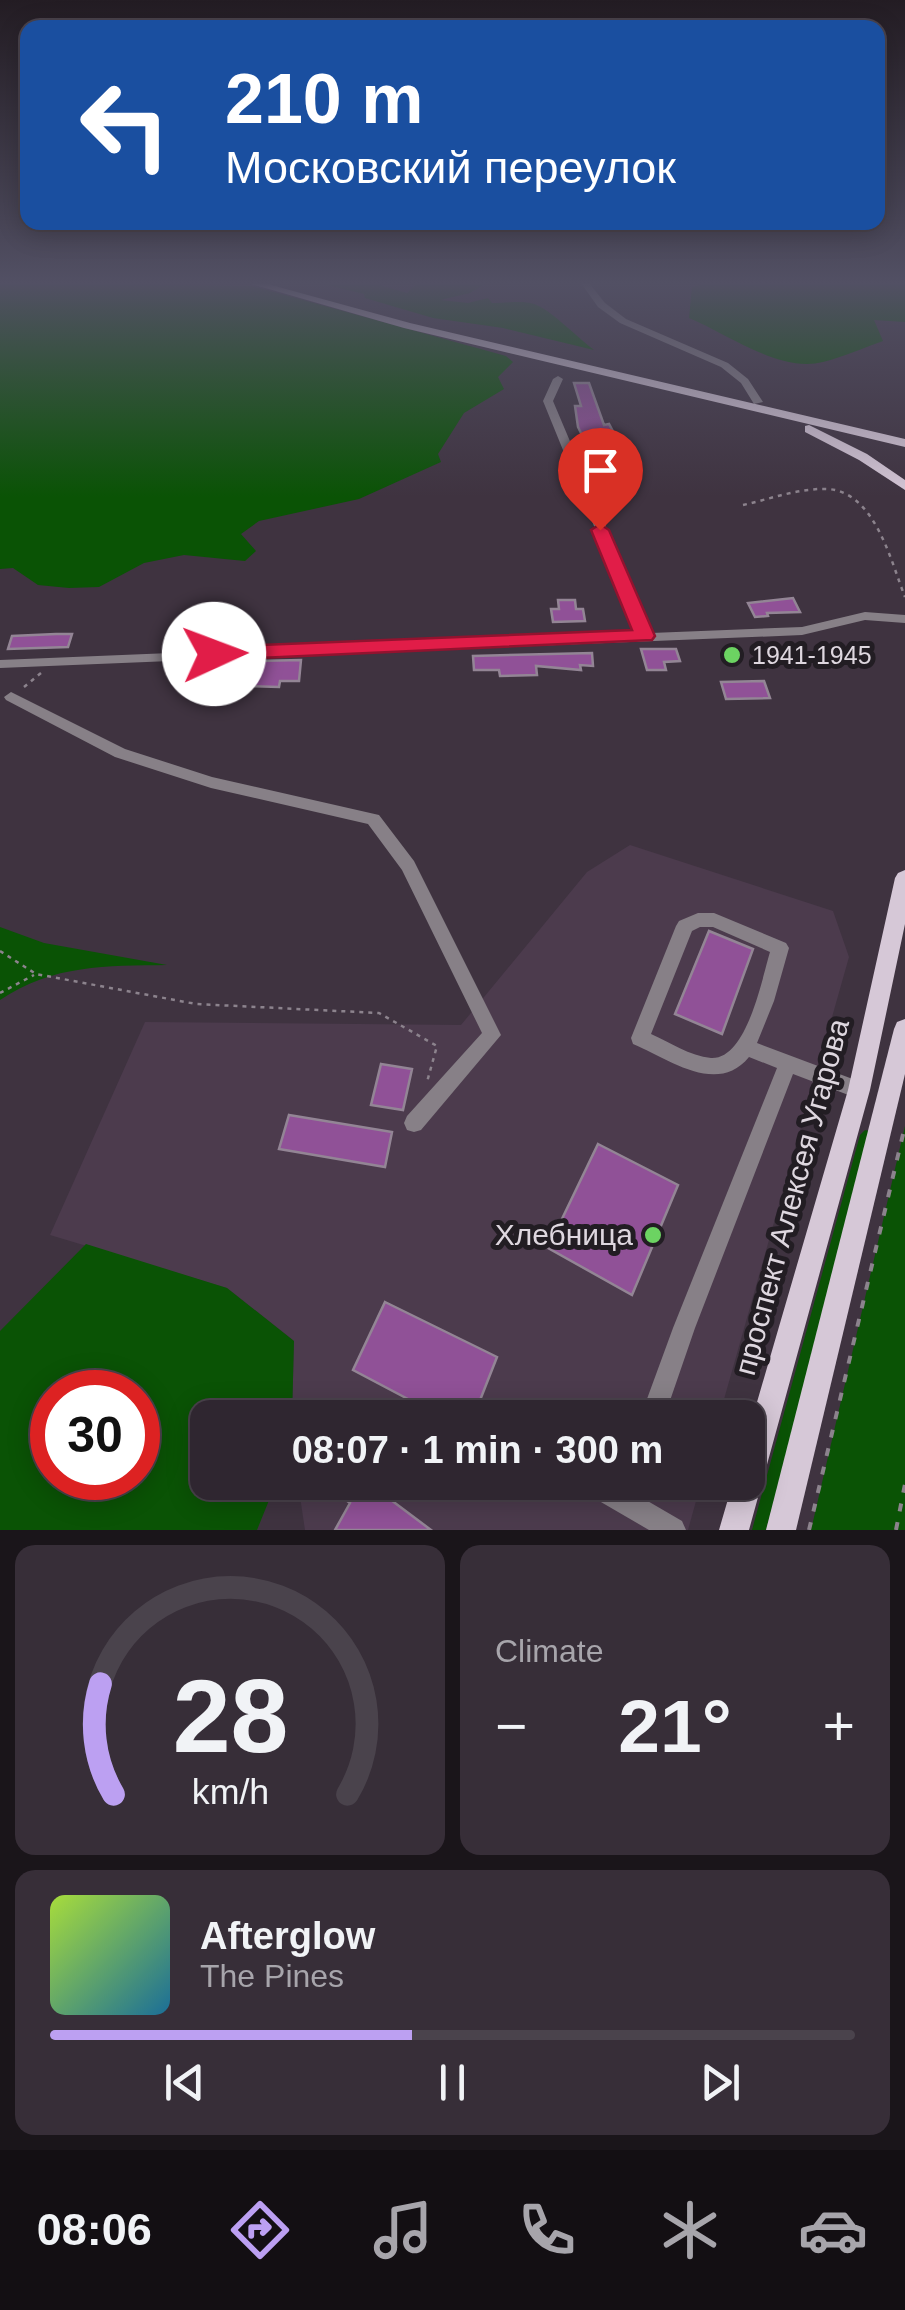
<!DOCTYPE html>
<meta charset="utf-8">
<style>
:root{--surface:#2f2630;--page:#372e38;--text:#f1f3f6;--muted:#a7a5ab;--line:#4a434c;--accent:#bca0f2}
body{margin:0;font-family:Arial,sans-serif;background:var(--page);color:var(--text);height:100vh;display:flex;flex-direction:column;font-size:38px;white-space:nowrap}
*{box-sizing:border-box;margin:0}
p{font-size:32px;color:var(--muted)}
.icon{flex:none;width:55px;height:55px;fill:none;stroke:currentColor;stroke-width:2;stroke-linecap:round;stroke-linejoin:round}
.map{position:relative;height:1530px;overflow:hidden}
.side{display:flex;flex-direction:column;gap:15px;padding:15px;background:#1a151a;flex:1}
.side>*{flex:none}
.banner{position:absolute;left:20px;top:20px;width:865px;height:210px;border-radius:20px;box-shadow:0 5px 25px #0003,0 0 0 2px var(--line);background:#1a4fa0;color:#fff;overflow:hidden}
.speed{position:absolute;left:30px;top:1370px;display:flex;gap:20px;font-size:50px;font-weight:700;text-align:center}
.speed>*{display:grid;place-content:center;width:130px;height:130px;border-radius:50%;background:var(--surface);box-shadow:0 5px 25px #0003,0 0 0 2px var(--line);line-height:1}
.speed .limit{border:15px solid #d22;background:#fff;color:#111}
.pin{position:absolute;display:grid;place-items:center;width:85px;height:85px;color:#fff;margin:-102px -42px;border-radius:50% 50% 50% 0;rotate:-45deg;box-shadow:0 0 10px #0007}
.pin .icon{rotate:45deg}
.me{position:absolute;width:110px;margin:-55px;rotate:88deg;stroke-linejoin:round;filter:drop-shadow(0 0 8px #0008)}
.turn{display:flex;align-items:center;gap:35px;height:210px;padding:0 40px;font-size:45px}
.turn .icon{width:130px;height:130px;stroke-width:2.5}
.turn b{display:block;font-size:70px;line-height:85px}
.big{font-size:75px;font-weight:700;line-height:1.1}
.side .card{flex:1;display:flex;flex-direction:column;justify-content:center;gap:15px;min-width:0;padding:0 35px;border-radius:20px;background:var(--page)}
.side .dial{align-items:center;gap:0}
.dial svg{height:260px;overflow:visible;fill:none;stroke:var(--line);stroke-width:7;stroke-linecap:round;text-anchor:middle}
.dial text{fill:var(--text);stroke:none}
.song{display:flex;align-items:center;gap:30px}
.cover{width:120px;height:120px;border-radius:15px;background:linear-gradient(135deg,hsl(80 70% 55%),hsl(200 70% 35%))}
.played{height:10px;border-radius:5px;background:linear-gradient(90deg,var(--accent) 45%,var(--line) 45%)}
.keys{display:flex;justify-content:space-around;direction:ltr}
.heat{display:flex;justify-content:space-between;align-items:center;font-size:55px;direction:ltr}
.side .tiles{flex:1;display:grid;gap:15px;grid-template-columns:1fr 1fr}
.card:last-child{grid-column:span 2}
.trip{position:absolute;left:190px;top:1400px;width:575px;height:100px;border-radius:20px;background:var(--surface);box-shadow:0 5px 25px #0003,0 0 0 2px var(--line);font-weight:700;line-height:100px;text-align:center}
.menu{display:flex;height:160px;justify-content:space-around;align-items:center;background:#130f13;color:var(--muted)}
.menu .icon{width:70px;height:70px}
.menu .current{color:var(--accent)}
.menu b{font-size:45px;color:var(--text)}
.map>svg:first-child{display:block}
</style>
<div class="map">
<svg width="905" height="1530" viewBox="0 0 905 1530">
<rect width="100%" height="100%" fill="#3f3340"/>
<g fill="#4c3b4d">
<polygon points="630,845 833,911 849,957 719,1417 292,1417 294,1341 227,1288 50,1235 145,1022 461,1025 587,872"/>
<polygon points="298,1483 701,1483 688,1530 305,1530"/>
</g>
<g fill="#0a5305" fill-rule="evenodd">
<polygon points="0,283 252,286 506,356 513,362 498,377 504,389 464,413 438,454 441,462 359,499 259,521 241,534 256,551 245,561 184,555 144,563 99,587 69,588 38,585 13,568 0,569"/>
<path d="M319,283H373L407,293L416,284L486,283L470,293L440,300L468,303L488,298L492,303C505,303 523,300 534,304C550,309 578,338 594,350L503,328L433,318L365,298L364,294Z"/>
<path d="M709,283H905V322L874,320L883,341C863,348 843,357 823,362C779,373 728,334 689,318L692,287Z"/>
<path d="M0,927L44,943L167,965C106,966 54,964 0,1000Z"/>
<polygon points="905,1126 905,1530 811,1530"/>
<polygon points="865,1130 869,1131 843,1247 766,1530 752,1530 860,1135"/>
<path d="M86,1244L227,1288L294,1341L292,1417L208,1418V1482L276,1483L257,1530H0V1331ZM52,1392H138V1478H52Z"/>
</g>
<g fill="#905197" stroke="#938595" stroke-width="2.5">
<polygon points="574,383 589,383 604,425 609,424 623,450 593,458 578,427 575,406 581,406"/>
<polygon points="613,474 623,500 603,501 594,475"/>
<polygon points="793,598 800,612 767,613 768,616 755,617 748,603"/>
<polygon points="558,600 575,600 576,609 583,609 585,621 553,622 551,609 559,609"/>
<polygon points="56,634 72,634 68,647 8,649 12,636"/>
<polygon points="641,649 676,649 680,661 664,662 666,670 647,670"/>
<polygon points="592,653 593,666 580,665 581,670 536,666 537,675 500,676 499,670 474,670 473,656"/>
<polygon points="301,660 299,681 280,681 279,687 246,686 252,661"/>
<polygon points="764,681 770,698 726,699 721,682"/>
<polygon points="709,931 753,949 722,1034 675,1014"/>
<polygon points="381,1064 412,1069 403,1110 371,1105"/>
<polygon points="289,1115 392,1132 385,1167 279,1149"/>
<polygon points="598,1144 678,1185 632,1295 548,1248"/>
<polygon points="385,1302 497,1357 473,1418 444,1418 353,1370"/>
<polygon points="320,1482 367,1482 431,1530 335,1530 350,1503"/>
</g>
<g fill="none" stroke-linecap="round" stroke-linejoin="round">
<g stroke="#8c838d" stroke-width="2.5" stroke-dasharray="4 5" stroke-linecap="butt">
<path d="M743,505C770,499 799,488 827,489C875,491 891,562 905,597"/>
<polyline points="24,687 41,673"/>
<polyline points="0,951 36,974 196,1004 379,1013 437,1046 427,1082"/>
<polyline points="0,993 34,975"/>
</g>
<g stroke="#8c838d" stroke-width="4" stroke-dasharray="8 11" stroke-linecap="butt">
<polyline points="809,1530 905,1126"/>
<polyline points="896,1530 905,1484"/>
</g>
<g fill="#878087" fill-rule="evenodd">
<polygon points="581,283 589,283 605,303 626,319 728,363 748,379 763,402 754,404 741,383 721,367 620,323 598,307"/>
<polygon points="558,376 563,379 553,401 651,633 802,627 865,612 905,615 905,623 865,620 802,635 0,668 0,660 638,634 543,401 553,379"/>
<polygon points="11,692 125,749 212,777 379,815 414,861 501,1035 421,1130 414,1132 407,1130 404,1123 407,1116 482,1033 402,870 368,824 211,788 115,757 6,700 4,697"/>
<path d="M698,913H714L786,943L789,948L774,1001L757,1043L866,1084L869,1090L866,1096L859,1099L793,1074L695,1328L664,1418H640L673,1328L777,1068L749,1057C717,1096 669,1059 633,1044L631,1038L676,926L679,921ZM700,927H713L770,952C762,978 747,1060 711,1058C690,1056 669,1042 651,1034L692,931Z"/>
<polygon points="579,1482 615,1482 682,1521 686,1530 649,1530 582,1491"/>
</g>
<g fill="#d6c8d7" fill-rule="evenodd">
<polygon points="248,283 264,283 410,323 905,439 905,447 404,328"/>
<polygon points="809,425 867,454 905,480 905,490 859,460 805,432 805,426"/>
<polygon points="905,870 905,924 870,1090 749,1530 719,1530 733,1482 748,1482 748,1433 848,1090 895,878 898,873"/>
<polygon points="905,1019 905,1074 796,1530 766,1530 894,1029 897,1022"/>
</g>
</g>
<linearGradient id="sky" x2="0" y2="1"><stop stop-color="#231c23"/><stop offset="0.57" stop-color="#525064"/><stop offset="1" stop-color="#525064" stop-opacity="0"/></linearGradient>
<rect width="905" height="497" fill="url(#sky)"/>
<polygon fill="#e11d48" stroke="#92132f" stroke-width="2.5" points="600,524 609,530 655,636 652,640 214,660 204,654 214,647 632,630 591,530"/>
<g fill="#6cd362" stroke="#221d23" stroke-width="4">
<circle cx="732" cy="655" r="10"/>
<circle cx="653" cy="1235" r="10"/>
</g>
<g text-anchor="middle" stroke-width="10" stroke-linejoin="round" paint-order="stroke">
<g font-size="25" fill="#ded7df" stroke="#221d23" text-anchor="start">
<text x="752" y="664">1941-1945</text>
</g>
<g font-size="30" fill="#ded7df" stroke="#221d23">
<text transform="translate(792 1197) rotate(-75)" y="10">проспект Алексея Угарова</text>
</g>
<g font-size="30" fill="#ded7df" stroke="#221d23" text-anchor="end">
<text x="633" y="1245">Хлебница</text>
</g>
</g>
</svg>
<div class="speed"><div class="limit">30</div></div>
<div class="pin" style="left:600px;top:530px;background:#d93025"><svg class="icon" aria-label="arrive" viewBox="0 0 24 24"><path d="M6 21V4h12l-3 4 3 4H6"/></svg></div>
<svg class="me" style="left:214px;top:654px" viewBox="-20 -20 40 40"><circle r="19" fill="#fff"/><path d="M0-13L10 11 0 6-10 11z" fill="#e11d48"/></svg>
<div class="trip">08:07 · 1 min · 300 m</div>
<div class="banner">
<div class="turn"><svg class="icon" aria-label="left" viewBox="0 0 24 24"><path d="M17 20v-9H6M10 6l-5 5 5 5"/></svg><div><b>210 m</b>Московский переулок</div></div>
</div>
</div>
<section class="side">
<div class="tiles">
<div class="card dial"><svg viewBox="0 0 100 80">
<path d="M14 69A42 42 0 1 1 86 69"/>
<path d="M14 69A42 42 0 0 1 10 35" stroke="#bca0f2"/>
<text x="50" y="56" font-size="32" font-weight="700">28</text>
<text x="50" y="72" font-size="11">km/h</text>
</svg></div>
<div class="card"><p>Climate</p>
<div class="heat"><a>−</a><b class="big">21°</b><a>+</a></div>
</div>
<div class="card">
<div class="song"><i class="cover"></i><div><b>Afterglow</b><p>The Pines</p></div></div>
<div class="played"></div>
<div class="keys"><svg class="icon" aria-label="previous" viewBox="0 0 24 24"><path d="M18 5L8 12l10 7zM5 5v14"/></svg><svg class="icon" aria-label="pause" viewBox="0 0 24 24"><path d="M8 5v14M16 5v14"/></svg><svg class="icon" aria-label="next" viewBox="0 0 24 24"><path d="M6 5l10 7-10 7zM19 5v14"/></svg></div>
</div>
</div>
</section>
<nav class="menu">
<b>08:06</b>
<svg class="icon current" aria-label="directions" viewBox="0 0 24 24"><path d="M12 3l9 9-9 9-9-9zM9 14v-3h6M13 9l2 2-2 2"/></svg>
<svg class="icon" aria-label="music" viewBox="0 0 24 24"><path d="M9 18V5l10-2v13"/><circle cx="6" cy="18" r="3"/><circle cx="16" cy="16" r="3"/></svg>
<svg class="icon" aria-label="phone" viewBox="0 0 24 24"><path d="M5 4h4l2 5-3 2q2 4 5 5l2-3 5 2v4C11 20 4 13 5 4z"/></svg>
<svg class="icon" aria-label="climate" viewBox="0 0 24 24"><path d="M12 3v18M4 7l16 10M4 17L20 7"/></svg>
<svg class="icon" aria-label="car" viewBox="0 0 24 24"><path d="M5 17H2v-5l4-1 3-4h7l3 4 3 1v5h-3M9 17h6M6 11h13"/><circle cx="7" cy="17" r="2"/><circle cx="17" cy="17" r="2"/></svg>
</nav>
